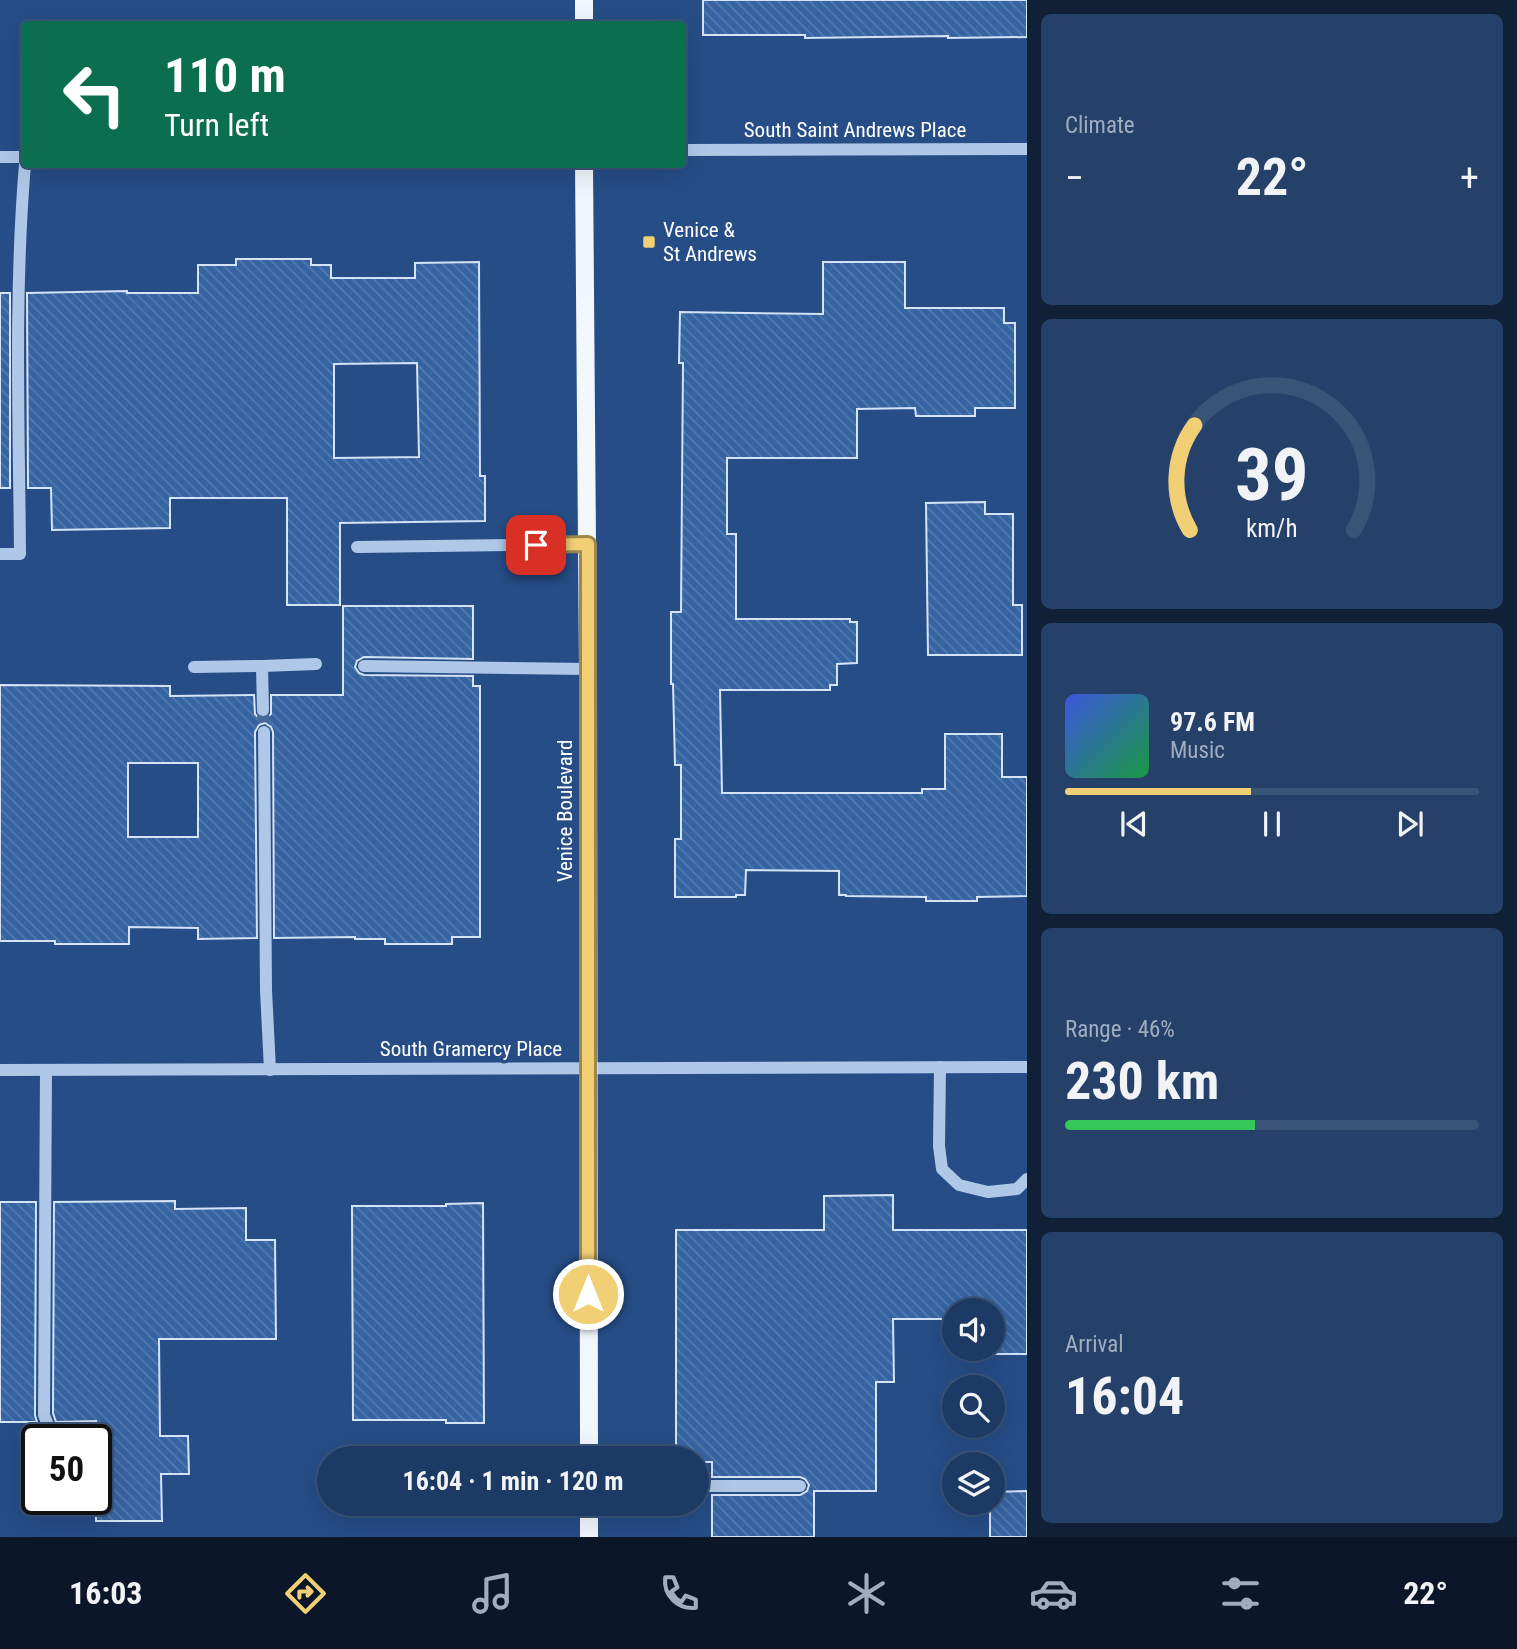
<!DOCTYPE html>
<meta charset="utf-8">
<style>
:root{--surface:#1c3a64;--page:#25416a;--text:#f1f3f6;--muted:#a0adbf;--line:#3a5478;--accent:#f1d075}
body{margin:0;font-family:"Roboto Condensed",sans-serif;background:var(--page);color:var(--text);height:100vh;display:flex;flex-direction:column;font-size:26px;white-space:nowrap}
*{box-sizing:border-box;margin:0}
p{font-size:23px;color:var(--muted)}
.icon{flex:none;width:38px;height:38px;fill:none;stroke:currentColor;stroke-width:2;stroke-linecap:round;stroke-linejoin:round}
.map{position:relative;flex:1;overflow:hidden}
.sheet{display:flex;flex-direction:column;gap:14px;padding:14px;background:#0f2037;width:490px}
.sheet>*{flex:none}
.top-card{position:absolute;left:21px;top:21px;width:665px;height:147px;border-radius:7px;box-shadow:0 7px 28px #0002,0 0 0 2px var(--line);background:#0b6e4f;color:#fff;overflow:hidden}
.controls{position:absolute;left:942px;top:1298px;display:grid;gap:14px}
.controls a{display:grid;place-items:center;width:63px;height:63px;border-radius:50%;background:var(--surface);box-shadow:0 7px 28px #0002,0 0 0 2px var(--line);font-size:35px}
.speed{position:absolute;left:21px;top:1424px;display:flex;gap:14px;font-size:35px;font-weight:700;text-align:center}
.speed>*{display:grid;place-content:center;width:91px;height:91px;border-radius:50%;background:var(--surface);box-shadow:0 7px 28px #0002,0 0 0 2px var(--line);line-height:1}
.speed .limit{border:4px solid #111;border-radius:10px;background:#fff;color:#111}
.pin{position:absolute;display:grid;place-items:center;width:60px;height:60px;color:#fff;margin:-30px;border-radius:14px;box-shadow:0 4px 10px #0006}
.me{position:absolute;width:77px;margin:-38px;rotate:0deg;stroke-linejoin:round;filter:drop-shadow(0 0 5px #0008)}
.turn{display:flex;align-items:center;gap:24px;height:147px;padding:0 28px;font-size:32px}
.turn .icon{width:91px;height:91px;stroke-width:2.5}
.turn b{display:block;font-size:49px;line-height:60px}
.big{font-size:52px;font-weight:700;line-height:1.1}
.sheet .tile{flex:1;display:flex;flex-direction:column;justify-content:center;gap:10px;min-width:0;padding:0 24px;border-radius:10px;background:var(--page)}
.sheet .dial{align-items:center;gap:0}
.dial svg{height:182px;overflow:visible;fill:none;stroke:var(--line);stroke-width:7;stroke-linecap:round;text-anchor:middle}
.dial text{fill:var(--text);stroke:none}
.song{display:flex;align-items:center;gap:21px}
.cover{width:84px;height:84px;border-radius:10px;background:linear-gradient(135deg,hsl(230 70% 55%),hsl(140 70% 35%))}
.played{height:7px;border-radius:4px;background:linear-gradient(90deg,var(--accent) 45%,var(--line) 45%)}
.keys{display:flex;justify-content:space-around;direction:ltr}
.heat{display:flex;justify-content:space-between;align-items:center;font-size:38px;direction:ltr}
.charge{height:10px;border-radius:5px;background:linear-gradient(90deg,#34c759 46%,var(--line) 0)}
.trip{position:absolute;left:317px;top:1446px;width:392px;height:70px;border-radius:35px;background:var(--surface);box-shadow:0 7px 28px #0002,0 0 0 2px var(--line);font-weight:700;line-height:70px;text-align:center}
.tab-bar{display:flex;height:112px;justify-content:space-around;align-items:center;background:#0b1728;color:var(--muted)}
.tab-bar .icon{width:49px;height:49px}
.tab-bar .on{color:var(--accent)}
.tab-bar b{font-size:32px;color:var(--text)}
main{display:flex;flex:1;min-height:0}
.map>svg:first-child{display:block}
</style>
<main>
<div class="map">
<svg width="1027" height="1537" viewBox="0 0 1027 1537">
<defs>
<pattern id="building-back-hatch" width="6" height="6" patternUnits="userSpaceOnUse" patternTransform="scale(1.75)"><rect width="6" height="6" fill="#3664a2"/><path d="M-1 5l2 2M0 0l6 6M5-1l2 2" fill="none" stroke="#547bb0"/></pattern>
</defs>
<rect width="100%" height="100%" fill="#264d86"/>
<g fill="url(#building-back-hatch)" stroke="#d4e3f6" stroke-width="2" fill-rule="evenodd">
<polygon points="703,0 1027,0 1027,37 948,38 948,36 805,38 805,35 703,35"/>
<path d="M236,259H311V265H331V278H415V263L479,262L480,476H485V521L340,523V605H287V498H170V528L52,530L51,488H28L27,293L127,291V293H198V265H236ZM417,363L419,457L334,458V364Z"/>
<polygon points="823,262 905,262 905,308 1004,308 1004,323 1015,323 1015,408 975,408 975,416 916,416 915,408 857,409 857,458 727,458 727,534 736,534 736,619 850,619 850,622 857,622 857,663 837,664 837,685 830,685 830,690 720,690 722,793 922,793 922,789 945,789 945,734 1002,734 1002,777 1027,777 1027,896 977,897 977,901 926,901 926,897 846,896 846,895 839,895 839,871 746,870 745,895 736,895 736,897 675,897 675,839 681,839 681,765 675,765 673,684 671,684 671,612 681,612 683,363 679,363 680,312 823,314"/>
<rect x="0" y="293" width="10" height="195"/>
<polygon points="985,502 985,514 1013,514 1013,605 1022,605 1022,655 928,655 926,503"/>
<path d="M343,606H473V659L364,657L357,661L355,667L359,673L364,675L473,676V686H480V937H452V944H385V939H355V937L274,938L273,732L271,727L265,723L259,725L255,732L257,938L198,939V928L129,927V944H55V941H0V685L170,686V696L253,695H254L255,714L258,717L264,719L271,714V695H343ZM128,763H198V837H128Z"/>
<polygon points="893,1195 893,1230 1027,1230 1027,1354 972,1354 972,1349 992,1349 992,1311 954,1311 954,1319 893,1319 894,1382 876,1382 876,1491 814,1491 814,1537 712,1537 712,1495 800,1495 807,1491 809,1485 805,1479 800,1477 712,1477 712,1462 696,1462 696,1458 676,1458 676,1230 824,1230 824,1196"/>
<polygon points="175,1201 175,1209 246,1208 246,1240 275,1240 276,1339 159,1339 160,1436 188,1436 189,1474 161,1474 162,1521 96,1521 96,1421 56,1422 53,1413 54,1202"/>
<polygon points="0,1202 36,1202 35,1415 37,1422 0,1422"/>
<polygon points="483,1203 484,1423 446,1423 446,1420 353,1420 352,1206 446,1206 446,1204"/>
<polygon points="1027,1491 1027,1537 990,1537 990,1503 992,1503 992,1492"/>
</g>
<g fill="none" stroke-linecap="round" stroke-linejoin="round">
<polyline stroke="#476898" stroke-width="12" stroke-dasharray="12 6" stroke-linecap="butt" points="263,710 264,732"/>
<g stroke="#b0c8e8" stroke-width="12">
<polyline points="682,150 1027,149"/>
<polyline points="0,157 24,157"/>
<polyline points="357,547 588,544"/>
<path d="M0,554H20C19,424 14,294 25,164"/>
<polyline points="262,666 316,664"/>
<polyline points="364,666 588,669"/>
<polyline points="194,667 262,666 263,710"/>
<polyline points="264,732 266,990 270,1070"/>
<polyline points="940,1067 939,1146 942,1169 959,1185 988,1192 1017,1189 1027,1179"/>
<polyline points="0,1070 1027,1067"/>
<polyline points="46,1070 44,1415 54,1440"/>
<polyline points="696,1486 800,1486"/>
</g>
<g stroke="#f2f7fe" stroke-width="18">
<polyline points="584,24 584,0"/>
<polyline points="584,164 588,669 589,1458"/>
<polyline points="589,1503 589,1537"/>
</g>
</g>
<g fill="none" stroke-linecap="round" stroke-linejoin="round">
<defs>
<polyline id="route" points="536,545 588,544 588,1294"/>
</defs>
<use href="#route" stroke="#9d874c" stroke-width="18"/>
<use href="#route" stroke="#f1d075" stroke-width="12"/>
</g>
<rect fill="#f1d075" stroke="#264d86" stroke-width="2.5" x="642" y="235" width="14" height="14" rx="3.5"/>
<g text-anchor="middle" stroke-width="7" stroke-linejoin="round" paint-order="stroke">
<g font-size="21" fill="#fff" stroke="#264d86">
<text x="855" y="137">South Saint Andrews Place</text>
<text transform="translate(565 811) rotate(-90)" y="7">Venice Boulevard</text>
<text x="471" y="1056">South Gramercy Place</text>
</g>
<g font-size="21" fill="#fff" stroke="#264d86" text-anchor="start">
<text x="663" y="237">Venice &amp;<tspan x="663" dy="24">St Andrews</tspan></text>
</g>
</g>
</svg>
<div class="controls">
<a><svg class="icon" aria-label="sound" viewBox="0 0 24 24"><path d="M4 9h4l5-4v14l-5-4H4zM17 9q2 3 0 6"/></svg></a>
<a><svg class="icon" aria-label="search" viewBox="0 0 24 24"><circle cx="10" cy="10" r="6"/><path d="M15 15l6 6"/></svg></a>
<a><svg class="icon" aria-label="layers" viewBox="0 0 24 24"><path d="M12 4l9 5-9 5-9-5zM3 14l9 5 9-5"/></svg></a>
</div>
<div class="speed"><div class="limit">50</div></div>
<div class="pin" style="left:536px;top:545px;background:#d93025"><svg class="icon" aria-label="arrive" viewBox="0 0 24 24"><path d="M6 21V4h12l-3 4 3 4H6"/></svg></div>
<svg class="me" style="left:588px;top:1294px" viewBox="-20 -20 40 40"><circle r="17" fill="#f1d075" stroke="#fff" stroke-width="3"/><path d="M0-11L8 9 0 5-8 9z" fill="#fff"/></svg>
<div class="trip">16:04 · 1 min · 120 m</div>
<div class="top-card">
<div class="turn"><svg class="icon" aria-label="left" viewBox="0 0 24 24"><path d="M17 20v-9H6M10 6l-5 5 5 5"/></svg><div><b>110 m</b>Turn left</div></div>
</div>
</div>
<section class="sheet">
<div class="tile"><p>Climate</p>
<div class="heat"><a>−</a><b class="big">22°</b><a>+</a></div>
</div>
<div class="tile dial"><svg viewBox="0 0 100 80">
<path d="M14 69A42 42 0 1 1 86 69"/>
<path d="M14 69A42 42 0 0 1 16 23" stroke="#f1d075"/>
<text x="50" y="56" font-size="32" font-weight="700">39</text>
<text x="50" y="72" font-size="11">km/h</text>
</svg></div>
<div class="tile">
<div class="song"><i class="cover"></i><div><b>97.6 FM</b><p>Music</p></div></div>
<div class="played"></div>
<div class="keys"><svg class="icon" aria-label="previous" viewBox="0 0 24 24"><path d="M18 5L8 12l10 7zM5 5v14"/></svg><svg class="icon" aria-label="pause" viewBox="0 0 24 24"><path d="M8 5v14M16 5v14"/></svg><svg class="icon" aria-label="next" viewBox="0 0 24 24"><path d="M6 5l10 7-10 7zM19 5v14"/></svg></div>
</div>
<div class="tile"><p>Range · 46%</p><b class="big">230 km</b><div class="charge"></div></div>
<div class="tile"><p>Arrival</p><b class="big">16:04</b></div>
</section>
</main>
<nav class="tab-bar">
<b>16:03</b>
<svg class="icon on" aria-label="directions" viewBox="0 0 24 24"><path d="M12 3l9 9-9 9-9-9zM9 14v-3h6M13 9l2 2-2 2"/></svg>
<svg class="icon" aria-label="music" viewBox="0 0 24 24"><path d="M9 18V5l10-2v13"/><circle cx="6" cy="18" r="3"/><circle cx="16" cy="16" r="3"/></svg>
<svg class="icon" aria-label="phone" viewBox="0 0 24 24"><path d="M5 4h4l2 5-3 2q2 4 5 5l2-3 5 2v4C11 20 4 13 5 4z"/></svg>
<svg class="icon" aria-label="climate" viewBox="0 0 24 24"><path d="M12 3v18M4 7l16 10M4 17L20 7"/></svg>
<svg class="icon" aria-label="car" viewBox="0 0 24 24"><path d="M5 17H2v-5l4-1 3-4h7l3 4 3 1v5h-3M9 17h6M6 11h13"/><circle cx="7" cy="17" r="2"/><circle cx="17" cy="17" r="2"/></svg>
<svg class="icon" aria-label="filters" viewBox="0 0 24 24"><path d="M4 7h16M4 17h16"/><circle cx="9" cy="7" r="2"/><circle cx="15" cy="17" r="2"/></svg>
<b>22°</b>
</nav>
